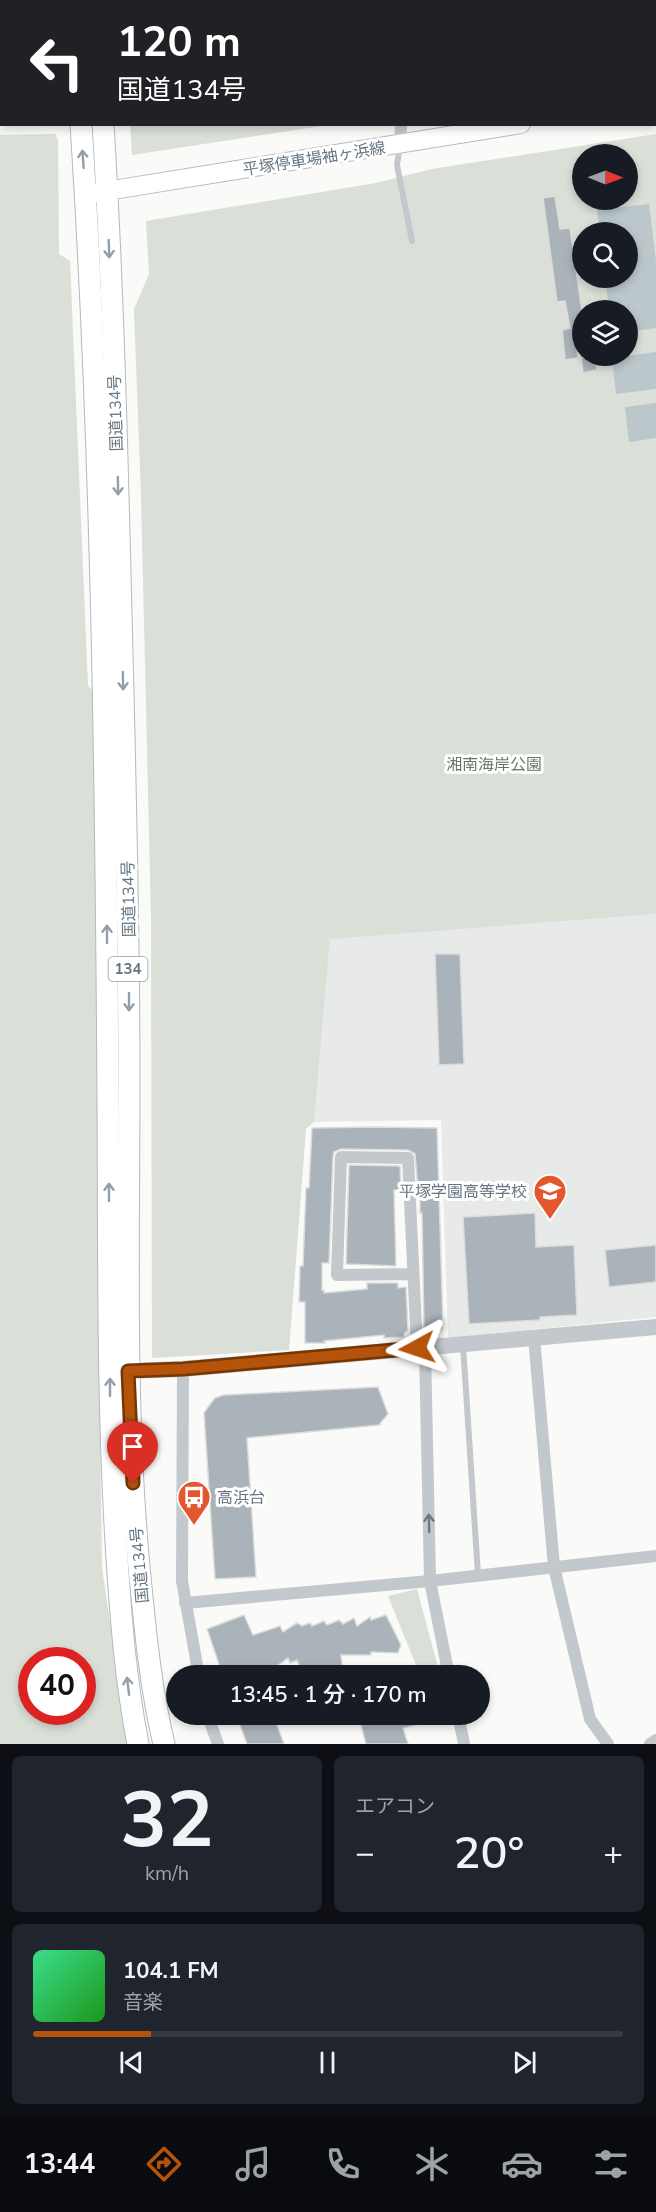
<!DOCTYPE html>
<html lang="ja">
<meta charset="utf-8">
<style>
:root{--surface:#171b24;--page:#20242c;--text:#f1f3f6;--muted:#9ea1a6;--line:#363941;--accent:#b45309}
body{margin:0;font-family:"Nunito Sans","Noto Sans JP",sans-serif;background:var(--page);color:var(--text);height:100vh;display:flex;flex-direction:column;font-size:22px;white-space:nowrap}
*{box-sizing:border-box;margin:0}
p{font-size:20px;color:var(--muted)}
.icon{flex:none;width:33px;height:33px;fill:none;stroke:currentColor;stroke-width:2;stroke-linecap:round;stroke-linejoin:round}
.map{position:relative;height:1744px;overflow:hidden}
.drawer{display:flex;flex-direction:column;gap:12px;padding:12px;background:#0d0f14;flex:1}
.drawer>*{flex:none}
.top-card{position:absolute;left:0px;top:0px;width:657px;height:126px;box-shadow:0 3px 9px #0003;background:#202124;color:#fff;overflow:hidden}
.needle{width:39px;rotate:91deg}
.buttons{position:absolute;left:572px;top:144px;display:grid;gap:12px}
.buttons a{display:grid;place-items:center;width:66px;height:66px;border-radius:50%;background:var(--surface);box-shadow:0 3px 9px #0003;font-size:30px}
.speed{position:absolute;left:18px;top:1647px;display:flex;gap:12px;font-size:30px;font-weight:700;text-align:center}
.speed>*{display:grid;place-content:center;width:78px;height:78px;border-radius:50%;background:var(--surface);box-shadow:0 3px 9px #0003;line-height:1}
.speed .limit{border:9px solid #d22;background:#fff;color:#111}
.pin{position:absolute;display:grid;place-items:center;width:51px;height:51px;color:#fff;margin:-62px -26px;border-radius:50% 50% 50% 0;rotate:-45deg;box-shadow:0 0 6px #0007}
.pin .icon{rotate:45deg}
.me{position:absolute;width:66px;margin:-33px;rotate:265deg;stroke-linejoin:round;filter:drop-shadow(0 0 4px #0008)}
.turn{display:flex;align-items:center;gap:21px;height:126px;padding:0 18px;font-size:27px}
.turn .icon{width:78px;height:78px;stroke-width:2.5}
.turn b{display:block;font-size:42px;line-height:51px}
.big{font-size:45px;font-weight:600;line-height:1.1}
.drawer .card{flex:1;display:flex;flex-direction:column;justify-content:center;gap:9px;min-width:0;padding:0 21px;border-radius:9px;background:var(--page)}
.drawer .dial{align-items:center;gap:0}
.dial b{font-size:78px;line-height:1}
.song{display:flex;align-items:center;gap:18px}
.cover{width:72px;height:72px;border-radius:9px;background:linear-gradient(135deg,hsl(150 70% 55%),hsl(120 70% 35%))}
.played{height:6px;border-radius:3px;background:linear-gradient(90deg,var(--accent) 20%,var(--line) 20%)}
.keys{display:flex;justify-content:space-around;direction:ltr}
.heat{display:flex;justify-content:space-between;align-items:center;font-size:33px;direction:ltr}
.drawer .tiles{flex:1;display:grid;gap:12px;grid-template-columns:1fr 1fr}
.card:last-child{grid-column:span 2}
.trip{position:absolute;left:166px;top:1665px;width:324px;height:60px;border-radius:30px;background:var(--surface);box-shadow:0 3px 9px #0003;font-weight:600;line-height:60px;text-align:center}
.menu{display:flex;height:96px;justify-content:space-around;align-items:center;background:#090b0e;color:var(--muted)}
.menu .icon{width:42px;height:42px}
.menu .on{color:var(--accent)}
.menu b{font-size:27px;color:var(--text)}
.map>svg:first-child{display:block}
</style>
<div class="map">
<svg width="656" height="1744" viewBox="0 0 656 1744">
<rect width="100%" height="100%" fill="#fafaf8"/>
<polygon fill="#e8e9e9" points="656,914 656,1317 448,1338 441,1120 314,1122 330,938"/>
<g fill="#dadfd7" fill-rule="evenodd">
<polygon points="130,125 130,124 328,125 132,155"/>
<path d="M55,134L58,140L59,254L70,261L88,686L103,702L98,1284L102,1568L128,1744H0V135ZM32,1660H82V1712H32Z"/>
<path d="M656,134V914L330,939L314,1122L306,1129L289,1350L152,1358L151,917L141,497L134,309L149,274L146,221L376,183L432,169ZM582,154H627V200H582ZM582,232H627V278H582ZM582,310H627V356H582Z"/>
<polygon points="417,1589 440,1675 420,1675 388,1596"/>
</g>
<g fill="#bbc7cb">
<polygon points="649,204 656,261 656,328 627,332 627,310 609,310 605,278 627,278 627,232 600,232 597,210"/>
<polygon points="656,352 656,389 616,394 612,358"/>
<polygon points="656,403 656,438 629,442 625,407"/>
</g>
<g fill="#aab3b9" stroke="#dcdcda" stroke-width="1.5">
<polygon points="555,196 560,229 570,228 582,311 582,327 575,328 578,358 565,360 562,330 570,328 565,301 557,302 543,198"/>
<polygon points="595,356 597,370 583,373 581,358"/>
<polygon points="435,954 460,954 464,1064 439,1065"/>
<polygon points="375,1127 437,1128 443,1324 442,1324 442,1330 424,1331 422,1213 420,1213 420,1190 418,1190 415,1154 408,1150 341,1149 334,1152 333,1157 329,1263 322,1263 322,1290 324,1290 324,1293 367,1289 367,1283 398,1283 398,1288 406,1287 408,1331 405,1332 403,1337 384,1338 384,1335 324,1341 325,1343 305,1343 305,1302 299,1302 300,1266 303,1266 306,1188 309,1188 312,1128"/>
<polygon points="349,1165 400,1166 401,1190 394,1190 396,1266 346,1264"/>
<polygon points="535,1213 536,1247 574,1245 577,1315 540,1317 540,1320 469,1324 463,1217"/>
<polygon points="656,1245 656,1282 609,1287 605,1250"/>
<polygon points="378,1387 388,1414 379,1425 247,1438 256,1577 215,1579 204,1413 208,1407 215,1398 224,1395"/>
<polygon points="244,1615 253,1635 280,1626 283,1632 297,1623 302,1626 310,1623 312,1626 324,1621 327,1625 339,1620 343,1624 354,1618 357,1626 370,1617 371,1620 386,1615 401,1645 398,1653 371,1652 371,1655 341,1655 343,1673 310,1675 310,1670 302,1671 297,1660 290,1663 288,1658 263,1676 223,1676 207,1629"/>
<polygon points="236,1714 273,1714 284,1744 247,1744"/>
<polygon points="358,1714 439,1714 439,1720 403,1728 408,1744 366,1744"/>
</g>
<g fill="none" stroke-linecap="round" stroke-linejoin="round">
<defs>
<polyline id="secondary" points="94,193 521,124"/>
<g id="trunk">
<polyline points="73,0 73,2"/>
<polyline points="96,0 96,2"/>
<path d="M81,124C102,450 106,776 108,1102C109,1254 107,1406 117,1558C121,1621 126,1682 138,1744"/>
<path d="M103,124C113,287 117,450 121,613C125,768 129,923 129,1078C129,1241 124,1404 139,1567C145,1626 150,1686 164,1744"/>
</g>
</defs>
<use href="#secondary" stroke="#b3babf" stroke-width="20"/>
<use href="#trunk" stroke="#b4b9bd" stroke-width="23"/>
<g stroke="#c3c8cc" stroke-width="6">
<polyline points="400,145 397,165 412,241"/>
<polyline points="463,1345 478,1575"/>
</g>
<g stroke="#c3c8cc" stroke-width="12">
<polyline points="396,0 396,2"/>
<polyline points="517,2 517,0"/>
<polyline points="400,145 401,124"/>
<polyline points="413,1274 337,1275 341,1157 408,1158 417,1348"/>
<polyline points="534,1337 554,1567 590,1719 608,1744"/>
<polyline points="425,1347 430,1581 449,1676"/>
<polyline points="183,1369 182,1581 199,1676"/>
<polyline points="185,1603 430,1581 656,1556"/>
<polyline points="207,1714 218,1744"/>
<polyline points="458,1714 464,1744"/>
<polyline points="650,1744 656,1740"/>
</g>
<polyline stroke="#c3c8cc" stroke-width="16" points="128,1371 183,1369 656,1327"/>
<use href="#secondary" stroke="#fff" stroke-width="18"/>
<use href="#trunk" stroke="#fff" stroke-width="21"/>
</g>
<defs><path id="oneway-shaft" d="M-6 0H5M1.5-3L5.5 0L1.5 3" fill="none" stroke-width="1.6" stroke-linecap="round" stroke-linejoin="round" transform="scale(1.5)"/></defs>
<g stroke="#939fa8">
<use href="#oneway-shaft" transform="translate(83 159) rotate(-94)"/>
<use href="#oneway-shaft" transform="translate(109 249) rotate(88)"/>
<use href="#oneway-shaft" transform="translate(118 486) rotate(89)"/>
<use href="#oneway-shaft" transform="translate(123 681) rotate(89)"/>
<use href="#oneway-shaft" transform="translate(107 934) rotate(-90)"/>
<use href="#oneway-shaft" transform="translate(129 1002) rotate(90)"/>
<use href="#oneway-shaft" transform="translate(109 1192) rotate(-90)"/>
<use href="#oneway-shaft" transform="translate(110 1387) rotate(-90)"/>
<use href="#oneway-shaft" transform="translate(128 1686) rotate(-97)"/>
</g>
<use stroke="#6a7a87" href="#oneway-shaft" transform="translate(429 1523) rotate(-91)"/>
<g fill="none" stroke-linecap="round" stroke-linejoin="round">
<defs>
<polyline id="route" points="133,1483 128,1371 183,1369 417,1348"/>
</defs>
<use href="#route" stroke="#753606" stroke-width="15"/>
<use href="#route" stroke="#b45309" stroke-width="10"/>
</g>
<defs>
<symbol id="school-pin" viewBox="-11 -11 22 30"><path d="M0 17L-7.5 6A9.5 9.5 0 1 1 7.5 6Z" fill="#e4572e" stroke="#fff"/><path d="M0-5L7-2L0 1L-7-2ZM-4 1L0 2.5L4 1V4Q0 6-4 4Z" fill="#fff"/></symbol>
<symbol id="bus-pin" viewBox="-11 -11 22 30"><path d="M0 17L-7.5 6A9.5 9.5 0 1 1 7.5 6Z" fill="#e4572e" stroke="#fff"/><path d="M-5-6H5V4H4V6H2V4H-2V6H-4V4H-5ZM-3.5-4V0h7V-4ZM-3.5 1.2v1.5H-2V1.2ZM2 1.2v1.5H3.5V1.2Z" fill="#fff"/></symbol>
</defs>
<g fill-rule="evenodd">
<use href="#school-pin" x="531" y="1172" width="38" height="52"/>
<use href="#bus-pin" x="175" y="1478" width="38" height="52"/>
</g>
<g text-anchor="middle" stroke-width="6" stroke-linejoin="round" paint-order="stroke">
<rect fill="#fff" stroke="#939fa8" stroke-width="1.5" x="108.5" y="957" width="39" height="24" rx="4.5"/>
<g font-size="15" font-weight="bold" fill="#657683">
<text x="128" y="974">134</text>
</g>
<g font-size="16" fill="#657683" stroke="#fff">
<text transform="translate(314 158) rotate(-9)" y="6">平塚停車場袖ヶ浜線</text>
<text transform="translate(115 413) rotate(-92)" y="6">国道134号</text>
<text transform="translate(128 899) rotate(-91)" y="6">国道134号</text>
<text transform="translate(139 1565) rotate(-95)" y="6">国道134号</text>
</g>
<g font-size="16" fill="#687a64" stroke="#fff">
<text x="494" y="770">湘南海岸公園</text>
</g>
<g font-size="16" fill="#657683" stroke="#fff" text-anchor="end">
<text x="527" y="1197">平塚学園高等学校</text>
<text x="217" y="1503" text-anchor="start">高浜台</text>
</g>
</g>
</svg>
<div class="buttons">
<a><svg class="needle" viewBox="-14 -14 28 28"><path d="M0-13l5 13h-10z" fill="#e53935"/><path d="M0 13l5-13h-10z" fill="#9ea1a6"/></svg></a>
<a><svg class="icon" aria-label="search" viewBox="0 0 24 24"><circle cx="10" cy="10" r="6"/><path d="M15 15l6 6"/></svg></a>
<a><svg class="icon" aria-label="layers" viewBox="0 0 24 24"><path d="M12 4l9 5-9 5-9-5zM3 14l9 5 9-5"/></svg></a>
</div>
<div class="speed"><div class="limit">40</div></div>
<div class="pin" style="left:133px;top:1483px;background:#d93025"><svg class="icon" aria-label="arrive" viewBox="0 0 24 24"><path d="M6 21V4h12l-3 4 3 4H6"/></svg></div>
<svg class="me" style="left:417px;top:1348px" viewBox="-20 -20 40 40"><path d="M0-17L14 15 0 8-14 15z" fill="#b45309" stroke="#fff" stroke-width="4"/></svg>
<div class="trip">13:45 · 1 分 · 170 m</div>
<div class="top-card">
<div class="turn"><svg class="icon" aria-label="left" viewBox="0 0 24 24"><path d="M17 20v-9H6M10 6l-5 5 5 5"/></svg><div><b>120 m</b>国道134号</div></div>
</div>
</div>
<section class="drawer">
<div class="tiles">
<div class="card dial"><b>32</b><p>km/h</p></div>
<div class="card"><p>エアコン</p>
<div class="heat"><a>−</a><b class="big">20°</b><a>+</a></div>
</div>
<div class="card">
<div class="song"><i class="cover"></i><div><b>104.1 FM</b><p>音楽</p></div></div>
<div class="played"></div>
<div class="keys"><svg class="icon" aria-label="previous" viewBox="0 0 24 24"><path d="M18 5L8 12l10 7zM5 5v14"/></svg><svg class="icon" aria-label="pause" viewBox="0 0 24 24"><path d="M8 5v14M16 5v14"/></svg><svg class="icon" aria-label="next" viewBox="0 0 24 24"><path d="M6 5l10 7-10 7zM19 5v14"/></svg></div>
</div>
</div>
</section>
<nav class="menu">
<b>13:44</b>
<svg class="icon on" aria-label="directions" viewBox="0 0 24 24"><path d="M12 3l9 9-9 9-9-9zM9 14v-3h6M13 9l2 2-2 2"/></svg>
<svg class="icon" aria-label="music" viewBox="0 0 24 24"><path d="M9 18V5l10-2v13"/><circle cx="6" cy="18" r="3"/><circle cx="16" cy="16" r="3"/></svg>
<svg class="icon" aria-label="phone" viewBox="0 0 24 24"><path d="M5 4h4l2 5-3 2q2 4 5 5l2-3 5 2v4C11 20 4 13 5 4z"/></svg>
<svg class="icon" aria-label="climate" viewBox="0 0 24 24"><path d="M12 3v18M4 7l16 10M4 17L20 7"/></svg>
<svg class="icon" aria-label="car" viewBox="0 0 24 24"><path d="M5 17H2v-5l4-1 3-4h7l3 4 3 1v5h-3M9 17h6M6 11h13"/><circle cx="7" cy="17" r="2"/><circle cx="17" cy="17" r="2"/></svg>
<svg class="icon" aria-label="filters" viewBox="0 0 24 24"><path d="M4 7h16M4 17h16"/><circle cx="9" cy="7" r="2"/><circle cx="15" cy="17" r="2"/></svg>
</nav>
